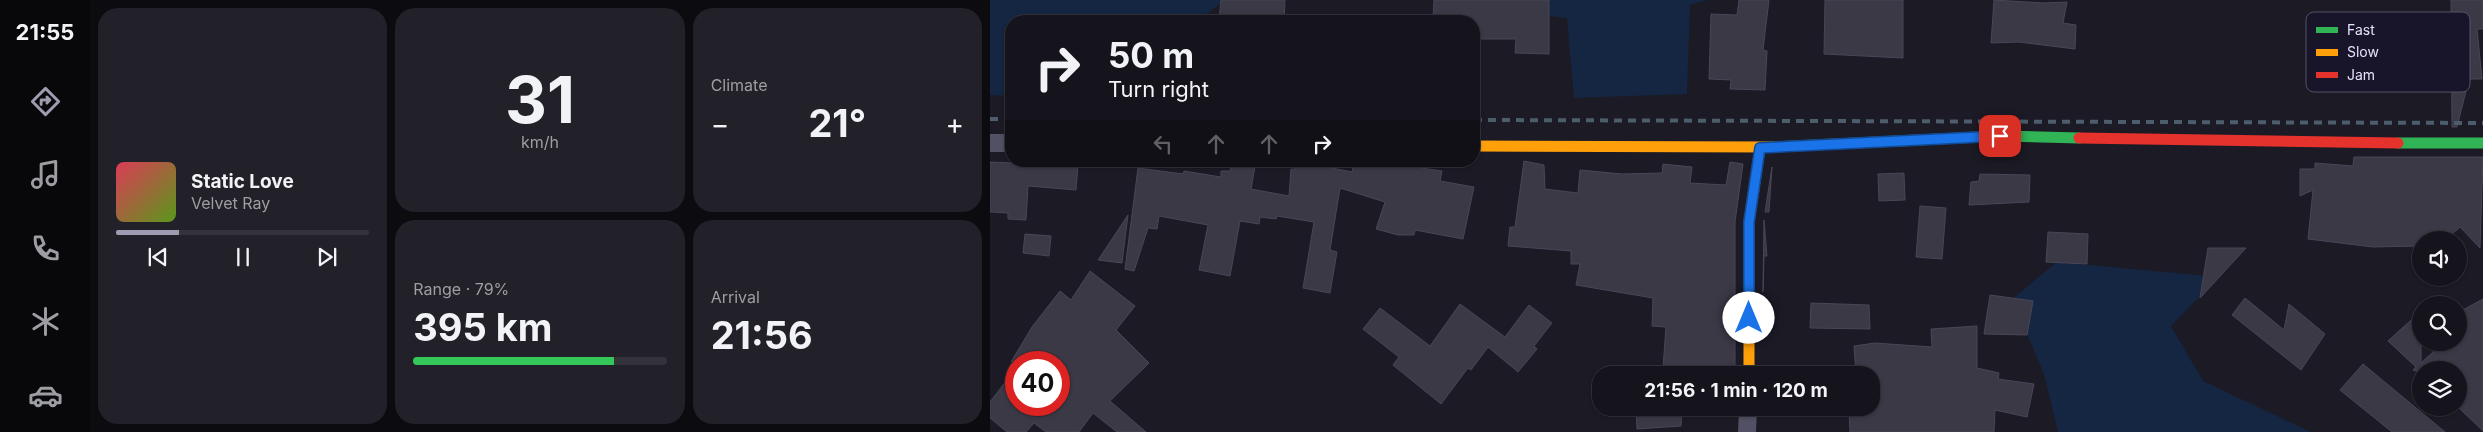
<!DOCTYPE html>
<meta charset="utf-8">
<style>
:root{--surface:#15141c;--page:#222129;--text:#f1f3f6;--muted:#9d9ea3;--line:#34333b;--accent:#9e9cb0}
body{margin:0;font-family:Inter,sans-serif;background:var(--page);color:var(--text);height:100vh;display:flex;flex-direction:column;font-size:19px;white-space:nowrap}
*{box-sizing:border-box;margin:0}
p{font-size:16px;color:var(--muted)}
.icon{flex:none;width:28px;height:28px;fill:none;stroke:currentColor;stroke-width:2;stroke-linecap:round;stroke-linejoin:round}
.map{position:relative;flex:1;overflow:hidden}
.panel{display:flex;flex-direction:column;gap:8px;padding:8px;background:#0c0b0f;width:900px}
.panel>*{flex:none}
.hud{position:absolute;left:15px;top:15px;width:475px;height:152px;border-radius:20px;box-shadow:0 1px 4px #0004,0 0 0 1px var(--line);background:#15141c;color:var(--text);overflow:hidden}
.tools{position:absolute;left:1422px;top:231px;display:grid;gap:10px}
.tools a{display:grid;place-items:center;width:55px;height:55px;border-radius:50%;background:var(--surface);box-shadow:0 1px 4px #0004,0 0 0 1px var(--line);font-size:25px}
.speed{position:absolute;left:15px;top:351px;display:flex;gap:10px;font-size:25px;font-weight:700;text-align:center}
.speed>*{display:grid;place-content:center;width:65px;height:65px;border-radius:50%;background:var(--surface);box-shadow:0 1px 4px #0004,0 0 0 1px var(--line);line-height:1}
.speed .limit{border:8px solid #d22;background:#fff;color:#111}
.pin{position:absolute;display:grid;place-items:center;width:42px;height:42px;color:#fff;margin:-21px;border-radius:10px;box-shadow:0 2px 8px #0006}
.me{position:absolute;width:55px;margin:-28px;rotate:0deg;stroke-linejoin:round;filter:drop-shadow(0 0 4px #0008)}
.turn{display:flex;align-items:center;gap:18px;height:105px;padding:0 20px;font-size:22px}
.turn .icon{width:65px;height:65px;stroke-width:2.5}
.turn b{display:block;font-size:35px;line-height:42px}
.lanes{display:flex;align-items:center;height:48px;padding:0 20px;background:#0003;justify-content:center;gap:25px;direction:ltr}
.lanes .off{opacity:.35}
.big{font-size:38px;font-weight:700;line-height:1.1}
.panel .widget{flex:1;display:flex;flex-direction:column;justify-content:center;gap:8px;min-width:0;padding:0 18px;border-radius:20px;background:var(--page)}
.panel .dial{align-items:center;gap:0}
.dial b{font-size:65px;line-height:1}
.song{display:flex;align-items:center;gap:15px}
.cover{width:60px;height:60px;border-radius:8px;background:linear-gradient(135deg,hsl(350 70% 55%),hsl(90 70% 35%))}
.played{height:5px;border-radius:2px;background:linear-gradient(90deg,var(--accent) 25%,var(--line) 25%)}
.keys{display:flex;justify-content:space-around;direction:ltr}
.heat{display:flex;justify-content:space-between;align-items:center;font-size:28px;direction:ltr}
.charge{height:8px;border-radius:4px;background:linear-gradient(90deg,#34c759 79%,var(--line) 0)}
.panel .tiles{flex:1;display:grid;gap:8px;grid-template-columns:repeat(3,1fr)}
.widget:first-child{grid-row:span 2}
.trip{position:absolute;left:602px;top:366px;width:288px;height:50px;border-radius:20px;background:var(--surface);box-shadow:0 1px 4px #0004,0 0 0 1px var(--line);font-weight:700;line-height:50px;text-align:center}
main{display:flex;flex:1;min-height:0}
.tab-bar{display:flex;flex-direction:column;width:90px;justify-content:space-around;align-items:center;background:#08080b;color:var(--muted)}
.tab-bar .icon{width:35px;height:35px}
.tab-bar .active{color:var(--accent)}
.tab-bar b{font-size:22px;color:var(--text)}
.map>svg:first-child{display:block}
</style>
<main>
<nav class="tab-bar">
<b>21:55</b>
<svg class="icon active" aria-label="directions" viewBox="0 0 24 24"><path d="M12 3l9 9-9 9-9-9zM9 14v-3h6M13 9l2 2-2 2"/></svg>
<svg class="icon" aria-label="music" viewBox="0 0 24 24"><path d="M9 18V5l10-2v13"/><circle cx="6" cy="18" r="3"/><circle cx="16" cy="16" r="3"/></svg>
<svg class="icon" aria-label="phone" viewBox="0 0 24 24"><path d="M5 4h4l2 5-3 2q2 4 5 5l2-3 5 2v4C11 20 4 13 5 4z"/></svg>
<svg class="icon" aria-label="climate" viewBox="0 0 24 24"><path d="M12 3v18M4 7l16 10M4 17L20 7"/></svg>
<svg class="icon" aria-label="car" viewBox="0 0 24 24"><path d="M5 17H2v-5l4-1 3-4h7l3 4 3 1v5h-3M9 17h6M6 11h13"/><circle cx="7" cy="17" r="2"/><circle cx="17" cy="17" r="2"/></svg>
</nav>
<section class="panel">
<div class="tiles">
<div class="widget">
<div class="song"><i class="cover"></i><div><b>Static Love</b><p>Velvet Ray</p></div></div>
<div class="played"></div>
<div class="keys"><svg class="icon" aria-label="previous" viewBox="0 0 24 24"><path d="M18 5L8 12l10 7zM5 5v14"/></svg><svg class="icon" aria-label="pause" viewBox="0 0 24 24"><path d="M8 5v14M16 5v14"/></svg><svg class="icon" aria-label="next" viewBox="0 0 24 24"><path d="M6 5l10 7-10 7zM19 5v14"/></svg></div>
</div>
<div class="widget dial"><b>31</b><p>km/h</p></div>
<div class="widget"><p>Climate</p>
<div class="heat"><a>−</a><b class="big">21°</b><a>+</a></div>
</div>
<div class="widget"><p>Range · 79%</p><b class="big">395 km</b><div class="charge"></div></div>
<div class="widget"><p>Arrival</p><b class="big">21:56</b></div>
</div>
</section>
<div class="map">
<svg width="1493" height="432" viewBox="0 0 1493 432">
<rect width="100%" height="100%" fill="#1c1a25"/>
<g fill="#142642">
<polygon points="0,0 235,0 214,16 211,21 21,21 21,96 0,95"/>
<polygon points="472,0 718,0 700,5 697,94 584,98 577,18 489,7"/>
<polygon points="1067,262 1229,277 1181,326 1213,381 1321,432 1068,432 1054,374 1022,299"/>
</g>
<g fill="#3b3946" stroke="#494657">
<polygon points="231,0 295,0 294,21 229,21"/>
<polygon points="444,0 559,0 559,54 525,53 526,39 484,39 484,21 443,19"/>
<polygon points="749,0 779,0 773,50 777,51 775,90 740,89 741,80 719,79 721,14 747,15"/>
<polygon points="835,0 913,0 913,58 834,54"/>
<polygon points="1004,0 1054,3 1077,2 1073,23 1086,25 1085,49 1029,42 1001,43"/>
<polygon points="1461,0 1493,0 1493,29 1487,29 1492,79 1479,79 1467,127 1462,127"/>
<polygon points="1364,157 1493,157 1490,248 1470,227 1455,240 1430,240 1430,246 1383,247 1318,239 1323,190 1310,196 1310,169 1325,169 1325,163 1363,166"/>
<polygon points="22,161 88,164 86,190 38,186 36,220 18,219 18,213 0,212 0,162 22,163"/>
<polygon points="242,161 266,161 261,189 299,196 301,169 305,169 307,161 362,172 364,161 385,161 452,171 450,181 484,187 473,239 425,230 424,235 408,235 386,229 395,202 350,188 340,250 347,252 340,293 313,288 324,222 287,216 286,219 270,217 269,224 250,221 240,276 209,270 218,225 169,216 167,229 158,228 144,271 135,269 148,168 193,174 194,171 231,177 231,171 240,171"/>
<polygon points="534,161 554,165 555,189 588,193 590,170 632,174 672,173 673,164 702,167 700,183 736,185 740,162 753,164 745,222 745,374 673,368 676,327 662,326 663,298 586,285 590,264 581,264 581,251 518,246 520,227 525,227"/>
<polygon points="782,167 779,212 775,212"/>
<polygon points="914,173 915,200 889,201 888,174"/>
<polygon points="990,174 1040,175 1039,202 979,205 981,182 989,181"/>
<polygon points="930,206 956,208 952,259 926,257"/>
<polygon points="138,215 132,263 108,260"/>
<polygon points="774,220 777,256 774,256 773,292"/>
<polygon points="1058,232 1098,234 1097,264 1056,262"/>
<polygon points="35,234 61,236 59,256 33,253"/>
<polygon points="1218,248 1256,248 1210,298"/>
<polygon points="100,271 145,306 126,330 159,363 120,401 156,432 127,432 103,413 89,432 56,432 44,423 36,432 17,432 0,418 0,402 26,368 26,405 69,405 69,362 21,362 42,327 70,291 81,300"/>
<polygon points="1000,295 1043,301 1037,335 994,334"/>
<polygon points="1255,298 1294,330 1299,304 1335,334 1311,370 1242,315"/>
<polygon points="1493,299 1493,431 1469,408 1469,370 1431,370 1431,373 1423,370 1426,367 1398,341 1431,311 1431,363 1454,342 1469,342 1469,312"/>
<polygon points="821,303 879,305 880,329 820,328"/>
<polygon points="470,304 515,337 539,305 562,323 544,346 547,349 528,372 498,347 481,370 478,368 451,404 403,365 409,357 373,329 390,308 440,346"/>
<polygon points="987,326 987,368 1009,373 1008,379 1044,384 1037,417 1005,410 1004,432 860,432 859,412 880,413 881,408 881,375 866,375 864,346 885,343 942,347 941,329"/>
<polygon points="1373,364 1455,432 1402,432 1350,390"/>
<polygon points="646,408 692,408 691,426 647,429"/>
</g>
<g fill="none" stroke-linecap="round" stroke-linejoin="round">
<g stroke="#515064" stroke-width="18">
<polyline points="0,143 21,143"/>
<polyline points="757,432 758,408"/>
</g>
<g stroke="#30b455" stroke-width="11">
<polyline points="1408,143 1493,143"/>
<polyline points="783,147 1010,136 1089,138"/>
</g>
<g stroke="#ff9f0a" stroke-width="11">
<polyline points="484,146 783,147"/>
<polyline points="759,375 759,222 770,148"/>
</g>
<polyline stroke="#e5322d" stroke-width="11" points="1089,138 1408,143"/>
<g stroke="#4c5d6b" stroke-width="4" stroke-dasharray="8 6" stroke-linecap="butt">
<polyline points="0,119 21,119"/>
<polyline points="484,120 1493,123"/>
</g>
</g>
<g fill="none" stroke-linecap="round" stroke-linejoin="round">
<defs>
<polyline id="route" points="759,318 759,222 770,148 1010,136"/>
</defs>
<use href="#route" stroke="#114b97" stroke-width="12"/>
<use href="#route" stroke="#1a73e8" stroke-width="9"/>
</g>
<rect x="1316" y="12" width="164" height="80" rx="8" fill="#18152a" stroke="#555269" stroke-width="1"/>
<rect x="1326" y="27" width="22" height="6" fill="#30b455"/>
<rect x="1326" y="49" width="22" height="7" fill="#ff9f0a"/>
<rect x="1326" y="72" width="22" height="6" fill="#e5322d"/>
<g font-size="14" fill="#e4e2fb">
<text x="1357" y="35">Fast</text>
<text x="1357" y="57">Slow</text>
<text x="1357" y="80">Jam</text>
</g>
</svg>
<div class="tools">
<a><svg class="icon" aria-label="sound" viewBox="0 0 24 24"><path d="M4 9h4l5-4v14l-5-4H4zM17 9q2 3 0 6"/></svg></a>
<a><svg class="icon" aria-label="search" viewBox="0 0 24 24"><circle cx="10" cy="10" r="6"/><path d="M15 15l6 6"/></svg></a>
<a><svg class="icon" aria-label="layers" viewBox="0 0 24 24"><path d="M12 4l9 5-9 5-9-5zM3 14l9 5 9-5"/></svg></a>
</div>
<div class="speed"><div class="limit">40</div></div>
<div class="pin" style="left:1010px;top:136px;background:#d93025"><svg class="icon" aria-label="arrive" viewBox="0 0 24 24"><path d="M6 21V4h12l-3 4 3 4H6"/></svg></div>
<svg class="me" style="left:759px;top:318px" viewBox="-20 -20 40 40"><circle r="19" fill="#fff"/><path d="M0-13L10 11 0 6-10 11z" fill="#1a73e8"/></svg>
<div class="trip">21:56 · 1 min · 120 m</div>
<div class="hud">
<div class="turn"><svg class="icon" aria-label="right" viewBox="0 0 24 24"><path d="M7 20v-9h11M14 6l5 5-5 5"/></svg><div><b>50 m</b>Turn right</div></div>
<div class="lanes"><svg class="icon off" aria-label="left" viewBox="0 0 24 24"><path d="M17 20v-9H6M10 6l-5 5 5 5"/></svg><svg class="icon off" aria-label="ahead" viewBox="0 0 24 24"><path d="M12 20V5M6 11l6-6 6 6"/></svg><svg class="icon off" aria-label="ahead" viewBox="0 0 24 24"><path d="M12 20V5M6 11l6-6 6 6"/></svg><svg class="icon" aria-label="right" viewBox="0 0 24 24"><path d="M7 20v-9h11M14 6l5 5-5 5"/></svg></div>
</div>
</div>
</main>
